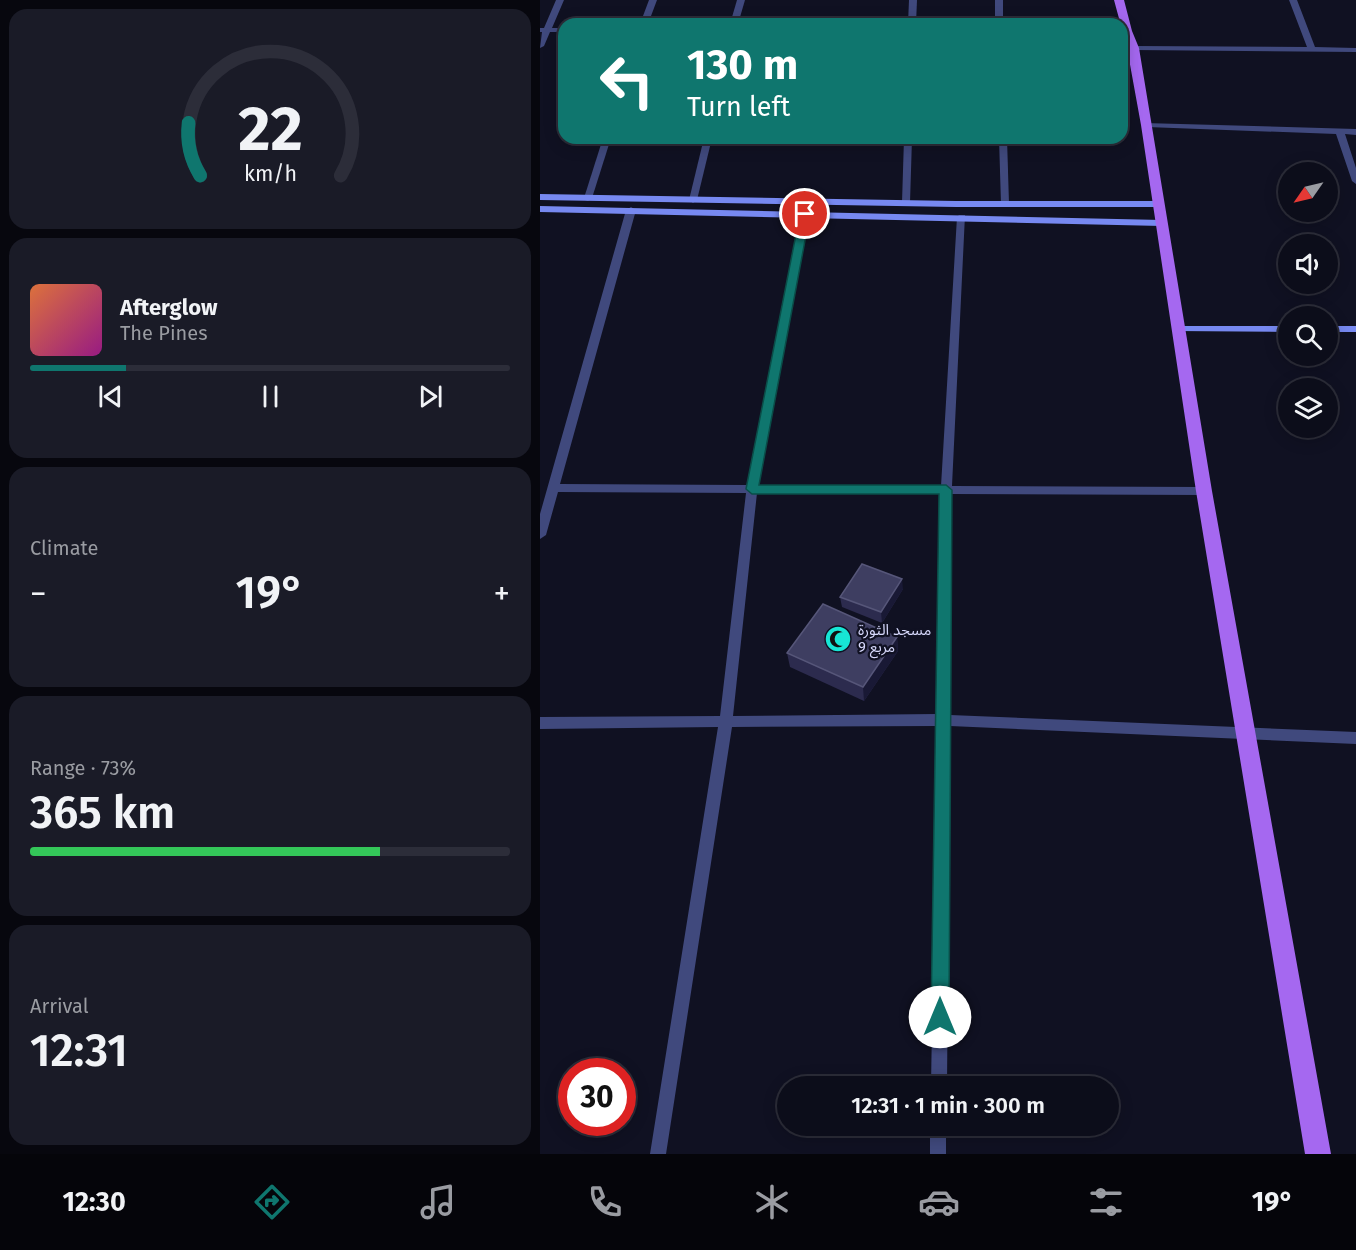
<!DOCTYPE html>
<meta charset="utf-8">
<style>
:root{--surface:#0c0d1a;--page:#1a1b27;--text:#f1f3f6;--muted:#9a9ca2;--line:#2c2d39;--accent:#0f766e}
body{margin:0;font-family:"Fira Sans","Noto Sans Arabic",sans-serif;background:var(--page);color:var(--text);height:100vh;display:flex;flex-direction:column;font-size:22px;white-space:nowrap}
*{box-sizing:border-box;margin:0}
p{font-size:20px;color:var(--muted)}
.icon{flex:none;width:33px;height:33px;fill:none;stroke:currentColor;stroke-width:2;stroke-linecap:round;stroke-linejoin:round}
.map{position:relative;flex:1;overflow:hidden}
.details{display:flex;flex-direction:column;gap:9px;padding:9px;background:#07070e;width:540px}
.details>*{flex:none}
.top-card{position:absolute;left:18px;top:18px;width:570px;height:126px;border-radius:18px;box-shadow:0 3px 15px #0003,0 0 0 2px var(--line);background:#0f766e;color:#fff;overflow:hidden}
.needle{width:39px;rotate:236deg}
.buttons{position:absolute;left:738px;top:162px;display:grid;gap:12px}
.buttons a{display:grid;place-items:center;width:60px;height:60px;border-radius:50%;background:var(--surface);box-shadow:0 3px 15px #0003,0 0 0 2px var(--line);font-size:30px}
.speed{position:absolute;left:18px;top:1058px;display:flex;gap:12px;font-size:30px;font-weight:700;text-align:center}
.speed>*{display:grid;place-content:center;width:78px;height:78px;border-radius:50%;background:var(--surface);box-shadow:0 3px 15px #0003,0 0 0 2px var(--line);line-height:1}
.speed .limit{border:9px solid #d22;background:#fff;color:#111}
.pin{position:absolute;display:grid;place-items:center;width:51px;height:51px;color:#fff;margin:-26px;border:3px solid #fff;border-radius:50%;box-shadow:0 2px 6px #0007}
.me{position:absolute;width:66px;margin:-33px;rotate:0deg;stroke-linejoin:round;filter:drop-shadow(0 0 4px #0008)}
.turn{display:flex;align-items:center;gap:21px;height:126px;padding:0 30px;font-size:27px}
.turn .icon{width:78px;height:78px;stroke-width:2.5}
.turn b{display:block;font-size:42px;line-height:51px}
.big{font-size:45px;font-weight:600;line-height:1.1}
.details .widget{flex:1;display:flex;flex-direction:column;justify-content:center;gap:9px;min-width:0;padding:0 21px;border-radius:18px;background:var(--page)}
.details .dial{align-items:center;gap:0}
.dial svg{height:156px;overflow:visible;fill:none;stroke:var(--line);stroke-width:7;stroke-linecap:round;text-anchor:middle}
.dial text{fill:var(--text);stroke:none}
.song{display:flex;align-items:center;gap:18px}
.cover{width:72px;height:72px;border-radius:9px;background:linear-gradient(135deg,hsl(20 70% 55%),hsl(310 70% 35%))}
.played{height:6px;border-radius:3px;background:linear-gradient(90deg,var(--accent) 20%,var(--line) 20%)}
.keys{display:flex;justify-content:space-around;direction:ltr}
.heat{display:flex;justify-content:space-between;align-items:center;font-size:33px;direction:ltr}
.charge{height:9px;border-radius:4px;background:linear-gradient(90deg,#34c759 73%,var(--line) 0)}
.trip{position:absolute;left:237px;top:1076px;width:342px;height:60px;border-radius:30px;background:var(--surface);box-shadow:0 3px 15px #0003,0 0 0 2px var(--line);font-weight:600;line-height:60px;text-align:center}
.tab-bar{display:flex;height:96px;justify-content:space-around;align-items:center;background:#05050a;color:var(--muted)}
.tab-bar .icon{width:42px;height:42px}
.tab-bar .active{color:var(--accent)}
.tab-bar b{font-size:27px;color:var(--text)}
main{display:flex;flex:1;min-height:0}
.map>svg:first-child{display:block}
</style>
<main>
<section class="details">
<div class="widget dial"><svg viewBox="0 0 100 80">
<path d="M14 69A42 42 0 1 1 86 69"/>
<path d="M14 69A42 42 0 0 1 8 42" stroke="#0f766e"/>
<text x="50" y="56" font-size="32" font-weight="700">22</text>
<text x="50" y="72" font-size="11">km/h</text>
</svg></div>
<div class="widget">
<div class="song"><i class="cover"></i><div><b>Afterglow</b><p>The Pines</p></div></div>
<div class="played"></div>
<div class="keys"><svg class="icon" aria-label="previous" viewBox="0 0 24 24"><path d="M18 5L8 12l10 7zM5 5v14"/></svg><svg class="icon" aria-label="pause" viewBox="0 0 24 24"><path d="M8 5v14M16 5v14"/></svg><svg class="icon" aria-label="next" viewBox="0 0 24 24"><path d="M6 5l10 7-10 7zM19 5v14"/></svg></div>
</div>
<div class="widget"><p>Climate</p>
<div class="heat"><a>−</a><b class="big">19°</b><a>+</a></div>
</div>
<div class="widget"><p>Range · 73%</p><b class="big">365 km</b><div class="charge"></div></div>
<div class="widget"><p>Arrival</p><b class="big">12:31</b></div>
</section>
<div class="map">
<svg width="816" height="1154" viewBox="0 0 816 1154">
<rect width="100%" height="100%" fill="#101122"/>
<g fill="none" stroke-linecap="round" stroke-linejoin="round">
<g fill="#40497d" fill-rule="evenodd">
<polygon points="16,0 24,0 12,28 24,28 24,32 10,32 4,46 0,48 2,32 0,32 0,28 4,28"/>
<polygon points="109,0 117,0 108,24 100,24"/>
<polygon points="197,0 205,0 198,24 190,24"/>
<polygon points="369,0 377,0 376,24 368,24"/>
<rect x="455" y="0" width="8" height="24"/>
<polygon points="749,0 757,0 775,47 816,48 816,52 593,50 589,48 593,46 767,47"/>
<polygon points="604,123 816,129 816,135 805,134 816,168 816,184 812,181 796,134 607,127 603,125"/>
<polygon points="63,138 71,138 52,198 48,201 45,200 44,198"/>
<polygon points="164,138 172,138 157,200 153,203 149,200"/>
<polygon points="364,138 372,138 370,203 366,206 362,203"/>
<polygon points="459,138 467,138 469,204 465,207 461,204"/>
<path d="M91,207L96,210L20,484L207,485L260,214L265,211L270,214L218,485L401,486L417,217L419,215H425L412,486L664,487L670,491L664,495L412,494L410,715L816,732V744L410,726L407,1086H391L397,726L192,727L126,1154H110L178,727L0,729V717L180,716L206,493L18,492L6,535L0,539V514L86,210ZM217,493L400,494L397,714L193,716Z"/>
<rect x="390" y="1125" width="16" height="29"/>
</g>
<g fill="#7789f1" fill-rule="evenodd">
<polygon points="0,194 416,201 620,201 624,204 620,207 416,207 0,200"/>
<polygon points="0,206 622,220 627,223 622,226 0,212"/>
<polygon points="639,326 748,326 748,332 635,331 635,327"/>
<rect x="788" y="326" width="28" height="6"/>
</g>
<polygon fill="#a568f0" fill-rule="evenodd" points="574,0 584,0 592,31 599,48 672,491 791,1154 765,1154 656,491 601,125 587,48"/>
</g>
<g fill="#2c2b4e">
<polygon points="363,589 342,623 302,607 300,597"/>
<polygon points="357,637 358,651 324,701 250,667 247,653"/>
</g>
<g fill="#191935">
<polygon points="362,579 363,589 342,623 341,612"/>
<polygon points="357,637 358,651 324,701 323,687"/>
</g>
<g fill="#3e3e61" stroke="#565679" stroke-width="1.5">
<polygon points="322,564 362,579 341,612 300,597"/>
<polygon points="283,604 357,637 323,687 247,653"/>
</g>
<polygon fill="#0f766e" stroke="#0a4d48" stroke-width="1.5" points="265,211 270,214 219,485 406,485 412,490 409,1017 406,1024 400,1026 393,1024 391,1017 399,494 212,494 206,489 260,214"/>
<defs>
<symbol id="mosque-disc" viewBox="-11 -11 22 22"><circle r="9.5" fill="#17e6d5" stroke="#101122"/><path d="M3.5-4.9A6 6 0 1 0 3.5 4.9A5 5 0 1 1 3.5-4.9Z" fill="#111"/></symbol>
</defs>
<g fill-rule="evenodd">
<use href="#mosque-disc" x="283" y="624" width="30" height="30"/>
</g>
<g text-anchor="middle" stroke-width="4.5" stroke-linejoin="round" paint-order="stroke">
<g font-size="15" fill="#d6d8fb" stroke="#101122" text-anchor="start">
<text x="318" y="635">مسجد الثورة<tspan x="318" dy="17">مربع 9</tspan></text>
</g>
</g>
</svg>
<div class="buttons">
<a><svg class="needle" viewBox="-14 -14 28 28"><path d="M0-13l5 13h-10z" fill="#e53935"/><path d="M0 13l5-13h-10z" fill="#9a9ca2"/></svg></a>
<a><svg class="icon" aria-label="sound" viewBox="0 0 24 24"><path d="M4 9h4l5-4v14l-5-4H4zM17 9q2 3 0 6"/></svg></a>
<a><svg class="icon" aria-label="search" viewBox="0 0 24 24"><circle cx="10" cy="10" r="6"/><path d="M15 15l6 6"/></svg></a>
<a><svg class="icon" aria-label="layers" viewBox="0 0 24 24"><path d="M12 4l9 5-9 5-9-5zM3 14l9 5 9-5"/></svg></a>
</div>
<div class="speed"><div class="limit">30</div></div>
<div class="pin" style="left:265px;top:214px;background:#d93025"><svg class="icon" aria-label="arrive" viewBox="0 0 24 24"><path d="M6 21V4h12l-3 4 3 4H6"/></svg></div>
<svg class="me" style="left:400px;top:1017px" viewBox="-20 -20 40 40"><circle r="19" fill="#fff"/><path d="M0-13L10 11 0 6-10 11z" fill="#0f766e"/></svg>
<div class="trip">12:31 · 1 min · 300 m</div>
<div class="top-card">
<div class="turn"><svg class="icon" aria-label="left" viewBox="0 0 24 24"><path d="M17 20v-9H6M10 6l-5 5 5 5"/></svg><div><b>130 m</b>Turn left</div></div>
</div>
</div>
</main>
<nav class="tab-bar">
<b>12:30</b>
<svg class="icon active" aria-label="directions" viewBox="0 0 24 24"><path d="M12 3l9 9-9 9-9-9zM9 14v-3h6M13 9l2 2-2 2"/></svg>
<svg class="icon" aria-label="music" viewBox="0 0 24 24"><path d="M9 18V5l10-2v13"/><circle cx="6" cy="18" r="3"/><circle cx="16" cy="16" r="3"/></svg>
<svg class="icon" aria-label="phone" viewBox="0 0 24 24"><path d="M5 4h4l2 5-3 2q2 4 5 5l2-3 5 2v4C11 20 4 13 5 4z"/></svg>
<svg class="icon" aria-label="climate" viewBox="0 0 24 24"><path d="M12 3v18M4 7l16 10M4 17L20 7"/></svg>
<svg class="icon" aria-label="car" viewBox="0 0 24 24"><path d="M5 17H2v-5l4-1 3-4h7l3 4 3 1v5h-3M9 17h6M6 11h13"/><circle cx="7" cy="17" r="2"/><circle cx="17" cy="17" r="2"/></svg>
<svg class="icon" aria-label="filters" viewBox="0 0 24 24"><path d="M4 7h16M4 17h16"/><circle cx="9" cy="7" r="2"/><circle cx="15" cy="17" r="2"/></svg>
<b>19°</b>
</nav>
